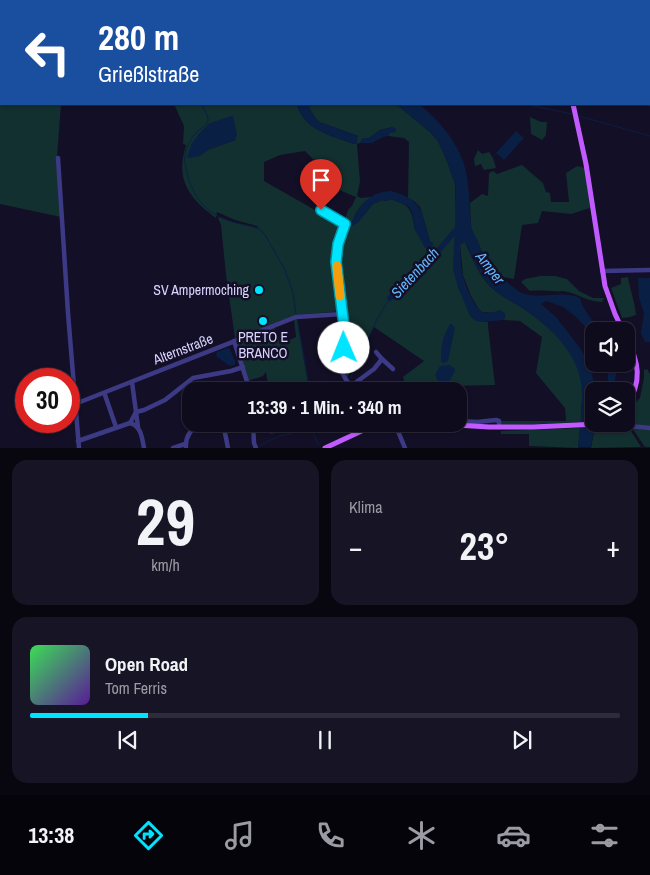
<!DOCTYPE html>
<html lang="de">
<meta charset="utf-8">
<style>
:root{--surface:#0e0b1c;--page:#171425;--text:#f1f3f6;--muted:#9b9ba3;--line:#2e2b3b;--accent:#00e5ff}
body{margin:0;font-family:"Archivo Narrow",sans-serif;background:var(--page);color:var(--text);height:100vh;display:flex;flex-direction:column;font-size:19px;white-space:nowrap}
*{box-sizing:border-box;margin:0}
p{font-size:16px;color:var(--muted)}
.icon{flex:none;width:28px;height:28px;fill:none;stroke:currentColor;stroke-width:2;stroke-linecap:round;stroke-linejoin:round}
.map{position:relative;height:448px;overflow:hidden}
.drawer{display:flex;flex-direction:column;gap:12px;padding:12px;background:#08060f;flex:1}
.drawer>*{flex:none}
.hud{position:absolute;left:0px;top:0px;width:650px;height:105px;box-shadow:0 1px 4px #0004,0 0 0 1px var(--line);background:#1a4fa0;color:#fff;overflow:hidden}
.tools{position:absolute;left:585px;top:322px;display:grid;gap:10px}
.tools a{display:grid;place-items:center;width:50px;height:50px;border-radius:10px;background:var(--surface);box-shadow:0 1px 4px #0004,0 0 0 1px var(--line);font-size:25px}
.speed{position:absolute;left:15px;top:368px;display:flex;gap:10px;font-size:25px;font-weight:700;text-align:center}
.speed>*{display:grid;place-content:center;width:65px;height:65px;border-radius:50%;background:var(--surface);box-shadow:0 1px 4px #0004,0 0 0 1px var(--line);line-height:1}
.speed .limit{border:8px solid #d22;background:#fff;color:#111}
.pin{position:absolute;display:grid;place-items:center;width:42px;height:42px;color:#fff;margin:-51px -21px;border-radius:50% 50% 50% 0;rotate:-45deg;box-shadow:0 0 5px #0007}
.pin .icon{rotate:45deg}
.me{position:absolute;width:55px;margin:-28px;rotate:359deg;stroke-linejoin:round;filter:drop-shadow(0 0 4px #0008)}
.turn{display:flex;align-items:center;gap:18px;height:105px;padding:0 15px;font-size:22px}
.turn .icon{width:65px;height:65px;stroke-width:2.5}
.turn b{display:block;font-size:35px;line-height:42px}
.big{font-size:38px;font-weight:700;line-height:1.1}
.drawer .tile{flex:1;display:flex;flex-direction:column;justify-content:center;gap:8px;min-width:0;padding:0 18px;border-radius:15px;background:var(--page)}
.drawer .dial{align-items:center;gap:0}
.dial b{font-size:65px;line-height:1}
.song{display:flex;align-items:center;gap:15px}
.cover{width:60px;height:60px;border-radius:8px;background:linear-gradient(135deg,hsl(130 70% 55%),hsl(270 70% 35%))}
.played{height:5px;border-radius:2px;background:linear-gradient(90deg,var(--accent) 20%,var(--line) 20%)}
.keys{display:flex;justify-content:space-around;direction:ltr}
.heat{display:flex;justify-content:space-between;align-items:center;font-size:28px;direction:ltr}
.drawer .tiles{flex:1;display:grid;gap:12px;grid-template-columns:1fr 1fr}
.tile:last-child{grid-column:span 2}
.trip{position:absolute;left:182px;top:382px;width:285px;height:50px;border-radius:15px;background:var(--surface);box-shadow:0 1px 4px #0004,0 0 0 1px var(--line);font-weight:700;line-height:50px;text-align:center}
.tabs{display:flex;height:80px;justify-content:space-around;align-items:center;background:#06040b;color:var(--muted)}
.tabs .icon{width:35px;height:35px}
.tabs .active{color:var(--accent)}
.tabs b{font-size:22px;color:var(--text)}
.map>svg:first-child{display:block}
</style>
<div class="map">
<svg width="650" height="448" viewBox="0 0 650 448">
<rect width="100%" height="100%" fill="#130f26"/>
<g fill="#12302f" fill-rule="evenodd">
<polygon points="152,0 320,0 321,1 151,1"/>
<polygon points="0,17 1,17 1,104 61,104 57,158 61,217 0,204"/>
<path d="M174,104H297C303,130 333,136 354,144L358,136L319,122L314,116L307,104H396L431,133L438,141L447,161L455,184L458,287L464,299L483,322H488V326L495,385L452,386L444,391H407L403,377L424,361L374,327L347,378L344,369L347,334L344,311L294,315V316L235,338L226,275L221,225L218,218L220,217L233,222L259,228L257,226L235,220L217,212L216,218C189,198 175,180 186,145L183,144L184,126ZM210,123L235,140L210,149L198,135ZM393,127L388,136L404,138L409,142L408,198L414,201L420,207L430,241L415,230C411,209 412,206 390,199L387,201L382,200L373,204L359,221L352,226C354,212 360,206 371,197L361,198L357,196L360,182L357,144L360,143L363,138H369L380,130ZM305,151L323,169L337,189L356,197L352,206L348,210L343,226L264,181V162L280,155Z"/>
<polygon points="530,117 541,122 547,122 546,135 542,140 531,134"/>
<polygon points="478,150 482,154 489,152 493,158 496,168 484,170 481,164 475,166 474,159"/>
<polygon points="522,165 543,183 546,192 550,193 551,202 569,202 566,173 577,166 585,168 590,208 571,214 542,211 538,223 522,225 514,279 503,277 486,260 471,228 470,203 482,194 488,196 489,173 493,171 497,174"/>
<path d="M465,242C471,256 480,278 492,288C501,297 514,302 524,309C549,326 578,351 582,383C583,396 581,409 581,422L538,424L501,425V421H566L565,408L536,373L542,337L520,321L504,320L505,314L482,312L478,308L471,296L463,275L460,244Z"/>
<path d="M540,276H555L567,279L579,291L593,298H604L602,302C587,302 577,293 563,291C560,291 557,292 555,291C546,291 539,290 530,291L521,282L525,279Z"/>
<path d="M628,277C630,290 635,302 636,315L630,317L622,318L611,288L621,284V278Z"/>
<polygon points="294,319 297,319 309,391 269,391 266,372 263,376 248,381 236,342 274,327 281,344 296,337"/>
<polygon points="647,369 650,374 650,428 621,428 620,424 626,424 626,414 640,398 644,378 644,370"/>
<polygon points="270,424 309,424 308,428 270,434"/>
<polygon points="608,424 612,426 614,433 618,430 629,428 641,447 591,448 595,427"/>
<polygon points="580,428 578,448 529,446 529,434 501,434 501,431"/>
<polygon points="632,428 650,430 650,447 645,447"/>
</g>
<g fill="#0a1f44">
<path d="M297,104H307L314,116L319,122L358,136L357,144H354C333,136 303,130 297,104Z"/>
<path d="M396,104H419C438,120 454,137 463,161C470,181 469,204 471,225C472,230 474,235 477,239C480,246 482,254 486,260C493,269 510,286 520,292C536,301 562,289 580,298C583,311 593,321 602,331H594V336L575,316L563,307L546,301L541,304L556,317L580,348L589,363L596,391H594V424H595L591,447H578C580,432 581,417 582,402C582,395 582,389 581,382C576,351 549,326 524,309C513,302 501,297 492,288C479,276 472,257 465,242L460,245C461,255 460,266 463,276C465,284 474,307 481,311C487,315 494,312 500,310L505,314L504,320L483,322L476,321L470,316L458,287L453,269L456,200L455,184L447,161L438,141L431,133Z"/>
<polygon points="231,116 233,116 237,135 235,140 210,149 200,156 189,158 187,157 192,143 198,135 210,123"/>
<polygon points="393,127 396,129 396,132 390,133 388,136 383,137 372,143 360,143 363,138 369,138 380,130"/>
<polygon points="516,131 524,138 504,160 496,153"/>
<circle cx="324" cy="190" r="8"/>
<path d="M391,191C424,200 421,212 430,241L433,243V246L429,249L425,248L415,230L412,212L409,207L401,203L390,199L387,201L382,200L373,204L359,221L352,226H350C358,206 369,192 391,191Z"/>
<polygon points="638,278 650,278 650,342 645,342 641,333 644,313 639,298"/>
<path d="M450,324H452L455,328L448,361L444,363L441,362C441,345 442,338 450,324Z"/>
<polygon points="228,348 230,349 235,361 235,365 230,366 217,357 216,354 217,352"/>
<polygon points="604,364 615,364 616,374 613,391 607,391 608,375"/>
<polygon points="450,365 455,369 455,371 445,389 442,389 435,375 440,366"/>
</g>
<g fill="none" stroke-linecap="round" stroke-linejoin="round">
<g stroke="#0a1f44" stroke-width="1">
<path d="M201,104C203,108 209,116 208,121C206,127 200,128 197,132C190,138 183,153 185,163C190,194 204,215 236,223C245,226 257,226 264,233L285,270L293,293L296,314"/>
<polyline points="524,104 572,114"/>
<polyline points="579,116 650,136"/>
<polyline points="297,319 310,391"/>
<polyline points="349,381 377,319 390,298"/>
<polyline points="343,391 346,384"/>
<polyline points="310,424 312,431 319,446"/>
<polyline points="259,446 279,436 290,434 310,424"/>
</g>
<polyline stroke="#0a1f44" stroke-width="5.5" points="390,298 432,258 455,231 461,228"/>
<g stroke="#3d3a85" stroke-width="4.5">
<polyline points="58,158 68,313 79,448"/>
<polyline points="321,210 345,224 339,245 336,262 345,337 342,372 345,378 353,391"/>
<polyline points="602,271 650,270"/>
<polyline points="234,341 250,391"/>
<polyline points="376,352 382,359"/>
<polyline points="132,382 138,427"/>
<polyline points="351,386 374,369 382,359 393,369"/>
<polyline points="377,391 398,386"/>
<polyline points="105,395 116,427"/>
<polyline points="75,404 296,317 342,314"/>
<polyline points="459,421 477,422 496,420 499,421 499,427"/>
<polyline points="130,423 136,412 144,410 165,400 193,378 231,371 243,367"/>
<polyline points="221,424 225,433 228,448"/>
<polyline points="253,424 254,443 256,448"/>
<polyline points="395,424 405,448"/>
<polyline points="613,424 616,427 621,428 629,426 650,428"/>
<path d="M78,441L130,423C141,426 142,437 144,448"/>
<polyline points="173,448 185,444"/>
<path d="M186,448C185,437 191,429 200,424"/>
</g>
<g stroke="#c25bff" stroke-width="5">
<polyline points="546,0 546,1"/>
<polyline points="573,104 586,164 605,286 615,314 623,331"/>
<path d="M626,337C639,362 643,382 626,406"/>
<polyline points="440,424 489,427 533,427 598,424"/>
<polyline points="325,448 368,428 387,424"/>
</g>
</g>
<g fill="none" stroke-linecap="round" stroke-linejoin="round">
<defs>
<polyline id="route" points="321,210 345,224 338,244 336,262 344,326 344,348"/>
</defs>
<use href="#route" stroke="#0095a6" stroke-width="12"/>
<use href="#route" stroke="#00e5ff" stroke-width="9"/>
<polyline stroke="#f59e0b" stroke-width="9" points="337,266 340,296"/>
</g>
<g fill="#00e5ff" stroke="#130f26" stroke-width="2">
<circle cx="259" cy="290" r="5"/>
<circle cx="263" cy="321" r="5"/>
</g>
<g text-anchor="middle" stroke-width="5" stroke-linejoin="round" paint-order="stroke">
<g font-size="14" fill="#d9d4ff" stroke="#130f26" text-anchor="end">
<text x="249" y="295">SV Ampermoching</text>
<text x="263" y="342" text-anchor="middle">PRETO E<tspan x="263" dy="16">BRANCO</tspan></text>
</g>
<g font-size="14" fill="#d9d4ff" stroke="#130f26">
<text transform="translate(183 349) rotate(-21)" y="5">Alternstraße</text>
</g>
<g font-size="15" font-style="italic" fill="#62b6ff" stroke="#130f26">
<text transform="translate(490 268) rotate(52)" y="5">Amper</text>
<text transform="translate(415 273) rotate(-47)" y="5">Sietenbach</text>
</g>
</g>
</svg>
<div class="tools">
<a><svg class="icon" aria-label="sound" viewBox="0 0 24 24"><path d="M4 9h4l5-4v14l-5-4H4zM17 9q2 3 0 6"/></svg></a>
<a><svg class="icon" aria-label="layers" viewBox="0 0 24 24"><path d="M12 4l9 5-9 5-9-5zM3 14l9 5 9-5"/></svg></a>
</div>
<div class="speed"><div class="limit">30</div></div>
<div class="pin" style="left:321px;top:210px;background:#d93025"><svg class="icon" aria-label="arrive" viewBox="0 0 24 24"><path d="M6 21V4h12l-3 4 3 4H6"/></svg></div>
<svg class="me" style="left:344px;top:348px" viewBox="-20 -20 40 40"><circle r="19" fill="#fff"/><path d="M0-13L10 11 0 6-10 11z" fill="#00e5ff"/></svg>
<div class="trip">13:39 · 1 Min. · 340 m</div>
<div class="hud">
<div class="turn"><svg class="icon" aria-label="left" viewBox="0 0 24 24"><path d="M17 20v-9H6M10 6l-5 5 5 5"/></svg><div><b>280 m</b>Grießlstraße</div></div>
</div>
</div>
<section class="drawer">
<div class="tiles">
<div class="tile dial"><b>29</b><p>km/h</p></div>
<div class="tile"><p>Klima</p>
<div class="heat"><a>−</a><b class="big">23°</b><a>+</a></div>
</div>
<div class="tile">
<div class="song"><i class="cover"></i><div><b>Open Road</b><p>Tom Ferris</p></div></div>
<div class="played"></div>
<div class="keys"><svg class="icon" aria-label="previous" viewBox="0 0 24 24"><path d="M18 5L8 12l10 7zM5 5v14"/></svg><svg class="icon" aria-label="pause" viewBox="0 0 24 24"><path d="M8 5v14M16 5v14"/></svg><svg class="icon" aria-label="next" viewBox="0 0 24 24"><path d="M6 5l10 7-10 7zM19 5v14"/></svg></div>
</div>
</div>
</section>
<nav class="tabs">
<b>13:38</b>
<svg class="icon active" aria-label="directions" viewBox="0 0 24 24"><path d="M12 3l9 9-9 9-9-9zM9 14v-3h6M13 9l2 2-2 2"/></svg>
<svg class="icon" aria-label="music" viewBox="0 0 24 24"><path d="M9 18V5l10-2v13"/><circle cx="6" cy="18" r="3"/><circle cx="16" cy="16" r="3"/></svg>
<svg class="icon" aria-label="phone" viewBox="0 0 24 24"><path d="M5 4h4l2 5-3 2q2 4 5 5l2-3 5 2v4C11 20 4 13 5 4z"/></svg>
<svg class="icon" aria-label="climate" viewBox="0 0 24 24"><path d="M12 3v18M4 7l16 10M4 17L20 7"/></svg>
<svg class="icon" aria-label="car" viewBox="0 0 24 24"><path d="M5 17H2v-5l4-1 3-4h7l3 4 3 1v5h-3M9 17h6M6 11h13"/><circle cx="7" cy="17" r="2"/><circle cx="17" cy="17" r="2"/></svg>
<svg class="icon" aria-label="filters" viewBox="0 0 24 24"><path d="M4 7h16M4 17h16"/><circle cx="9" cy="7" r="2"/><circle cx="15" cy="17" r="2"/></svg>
</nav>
